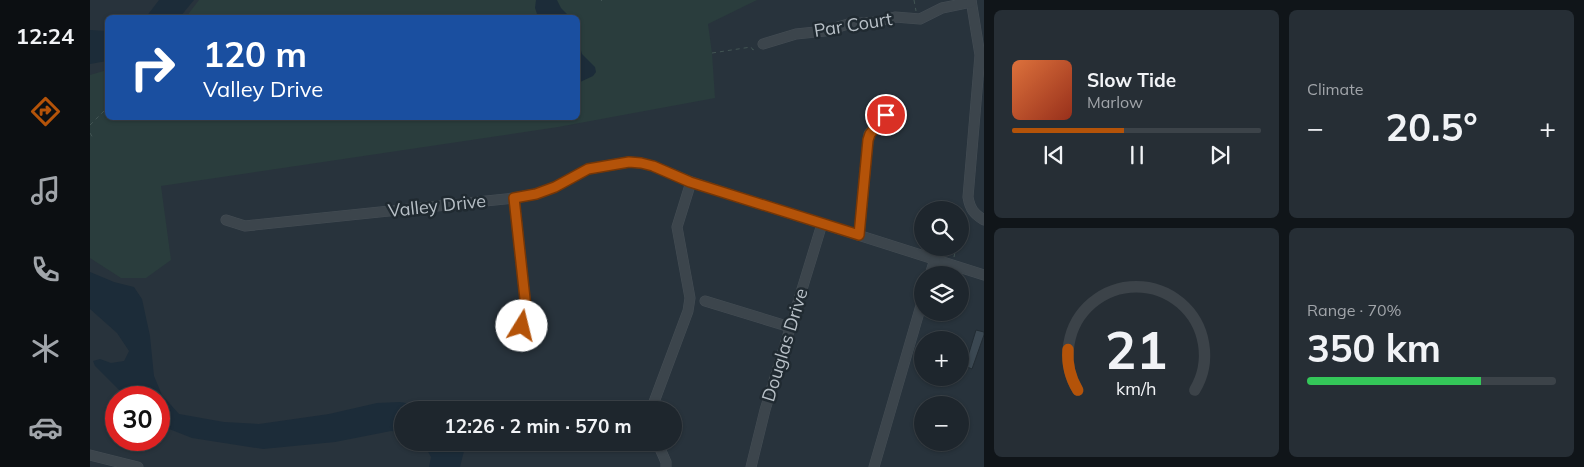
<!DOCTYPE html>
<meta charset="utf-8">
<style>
:root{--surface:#1e262d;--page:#262e35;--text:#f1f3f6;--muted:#a1a5aa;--line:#3c4349;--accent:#b45309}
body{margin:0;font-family:Mulish,sans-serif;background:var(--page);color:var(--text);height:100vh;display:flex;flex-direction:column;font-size:19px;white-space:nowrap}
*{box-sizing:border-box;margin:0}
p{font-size:16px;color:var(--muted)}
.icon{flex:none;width:28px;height:28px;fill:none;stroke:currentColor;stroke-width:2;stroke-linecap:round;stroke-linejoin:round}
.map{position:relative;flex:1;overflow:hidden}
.panel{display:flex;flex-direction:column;gap:10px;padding:10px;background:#101519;width:600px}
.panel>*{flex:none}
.guide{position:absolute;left:15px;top:15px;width:475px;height:105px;border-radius:8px;box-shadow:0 1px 4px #0004,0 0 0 1px var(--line);background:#1a4fa0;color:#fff;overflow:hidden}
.fabs{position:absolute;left:824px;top:201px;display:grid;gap:10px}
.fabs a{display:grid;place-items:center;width:55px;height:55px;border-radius:50%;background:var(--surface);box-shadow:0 1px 4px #0004,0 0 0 1px var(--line);font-size:25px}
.speed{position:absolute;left:15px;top:386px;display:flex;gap:10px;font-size:25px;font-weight:700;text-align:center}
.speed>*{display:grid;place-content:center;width:65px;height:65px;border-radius:50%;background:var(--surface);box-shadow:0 1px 4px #0004,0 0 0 1px var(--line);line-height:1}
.speed .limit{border:8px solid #d22;background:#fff;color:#111}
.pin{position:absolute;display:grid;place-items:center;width:42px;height:42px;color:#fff;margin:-21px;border:2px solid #fff;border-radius:50%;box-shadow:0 1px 5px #0007}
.me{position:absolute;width:55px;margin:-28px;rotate:9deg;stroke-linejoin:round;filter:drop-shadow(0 0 4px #0008)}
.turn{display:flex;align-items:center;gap:18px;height:105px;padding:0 15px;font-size:22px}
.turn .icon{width:65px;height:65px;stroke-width:2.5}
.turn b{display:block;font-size:35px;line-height:42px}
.big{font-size:38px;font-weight:700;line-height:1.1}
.panel .card{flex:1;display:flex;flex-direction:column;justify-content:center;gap:8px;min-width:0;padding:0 18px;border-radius:8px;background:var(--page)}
.panel .dial{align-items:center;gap:0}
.dial svg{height:130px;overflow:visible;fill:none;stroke:var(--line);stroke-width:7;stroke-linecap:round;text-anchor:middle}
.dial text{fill:var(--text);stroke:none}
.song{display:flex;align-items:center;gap:15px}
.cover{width:60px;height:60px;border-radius:8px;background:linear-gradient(135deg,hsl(20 70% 55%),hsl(10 70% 35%))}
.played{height:5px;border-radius:2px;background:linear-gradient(90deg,var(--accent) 45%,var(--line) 45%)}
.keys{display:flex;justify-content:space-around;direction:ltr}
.heat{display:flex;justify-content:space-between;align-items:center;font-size:28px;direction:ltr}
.charge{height:8px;border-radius:4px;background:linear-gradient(90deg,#34c759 70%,var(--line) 0)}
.panel .tiles{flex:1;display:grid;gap:10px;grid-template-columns:repeat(2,1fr)}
.trip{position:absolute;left:304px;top:401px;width:288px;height:50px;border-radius:25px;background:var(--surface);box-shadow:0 1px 4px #0004,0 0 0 1px var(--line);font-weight:700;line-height:50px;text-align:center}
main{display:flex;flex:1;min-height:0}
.dock{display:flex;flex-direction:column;width:90px;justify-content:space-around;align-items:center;background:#0c0f12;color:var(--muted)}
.dock .icon{width:35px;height:35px}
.dock .active{color:var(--accent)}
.dock b{font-size:22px;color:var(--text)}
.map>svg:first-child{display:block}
</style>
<main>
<nav class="dock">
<b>12:24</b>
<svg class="icon active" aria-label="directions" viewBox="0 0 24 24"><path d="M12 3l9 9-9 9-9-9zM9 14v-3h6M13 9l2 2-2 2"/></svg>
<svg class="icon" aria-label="music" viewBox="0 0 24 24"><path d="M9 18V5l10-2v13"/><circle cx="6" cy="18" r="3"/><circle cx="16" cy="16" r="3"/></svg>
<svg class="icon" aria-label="phone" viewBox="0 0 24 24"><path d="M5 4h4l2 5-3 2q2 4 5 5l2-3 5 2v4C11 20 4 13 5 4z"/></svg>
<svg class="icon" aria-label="climate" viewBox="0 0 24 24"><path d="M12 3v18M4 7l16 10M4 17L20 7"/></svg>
<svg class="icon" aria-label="car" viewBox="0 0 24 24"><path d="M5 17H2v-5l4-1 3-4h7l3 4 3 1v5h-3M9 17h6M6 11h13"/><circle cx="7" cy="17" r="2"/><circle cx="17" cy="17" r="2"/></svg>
</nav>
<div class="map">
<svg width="894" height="467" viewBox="0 0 894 467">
<rect width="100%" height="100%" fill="#28333c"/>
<polygon fill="#2a3d3d" points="109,0 667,0 618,24 622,53 625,98 468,127 71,186 81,260 56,278 31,278 0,258 0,75 17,70 18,118 488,118 488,18 96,17"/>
<g fill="#1c2c39">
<polygon points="69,0 104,0 90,17 56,17"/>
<polygon points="446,0 467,0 471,8 480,17 448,17 445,8"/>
<polygon points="0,30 17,31 17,61 0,64"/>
<polygon points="488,40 492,54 505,67 506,72 503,76 488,83"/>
<polygon points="0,272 24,282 44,287 52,299 60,336 64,376 72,395 89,414 134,422 169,424 239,414 287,403 310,402 328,405 335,410 312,410 312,432 301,431 245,442 173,449 102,438 69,425 69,398 36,397 5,366 3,361 10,359 21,363 34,361 39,351 27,333 0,309"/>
<polygon points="333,443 369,443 374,451 370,467 339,467 341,457"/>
</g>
<polygon fill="#3b4852" stroke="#222c33" points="886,330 894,332 894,335 882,369 875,366"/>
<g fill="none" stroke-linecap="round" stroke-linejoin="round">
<defs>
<g id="minor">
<path d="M881,0L890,55L878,197C880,209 884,214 894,220"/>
<polyline points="673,44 706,34 735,31 758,24 786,22 805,17 830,19 852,8 881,2"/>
<polyline points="424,198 436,308 431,326"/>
<polyline points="136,220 155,226 424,198 446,194 465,187 498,169 539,162 551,163 563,166 601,182 894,275"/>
<polyline points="769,235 778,140 779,134 796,115"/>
<polyline points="840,275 845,259"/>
<polyline points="615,301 700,327"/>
<polyline points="561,410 598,311 600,298 587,227 601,182"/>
<polyline points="567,442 576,462 576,467"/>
<polyline points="0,455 48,467"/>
<polyline points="661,467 675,410 732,224"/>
<polyline points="784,467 832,302"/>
</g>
</defs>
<use href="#minor" stroke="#454e55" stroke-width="11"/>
<g stroke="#435554" stroke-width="1" stroke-dasharray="4 4" stroke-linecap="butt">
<polyline points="511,0 512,1"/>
<polyline points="824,0 826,11"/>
<polyline points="622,53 661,47 663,50 666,48"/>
<polyline points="0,125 18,107"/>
<polyline points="0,133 3,138"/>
<polyline points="870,219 873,212"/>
<polyline points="864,257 866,248"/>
</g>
<use href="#minor" stroke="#3c454c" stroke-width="10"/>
</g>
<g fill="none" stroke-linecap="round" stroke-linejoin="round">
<defs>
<polyline id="route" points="432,326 436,308 424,198 446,194 465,187 498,169 539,162 551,163 563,166 600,182 769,235 778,140 780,134 796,115"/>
</defs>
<use href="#route" stroke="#753606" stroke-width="12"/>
<use href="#route" stroke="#b45309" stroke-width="9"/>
</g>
<g text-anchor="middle" stroke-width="5" stroke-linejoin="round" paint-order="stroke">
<g font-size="18" fill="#b8c0c7" stroke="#202a31">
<text transform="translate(763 25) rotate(-9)" y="6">Par Court</text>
<text transform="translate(347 206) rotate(-6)" y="6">Valley Drive</text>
<text transform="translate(695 345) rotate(-73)" y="6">Douglas Drive</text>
</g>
</g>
</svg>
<div class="fabs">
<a><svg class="icon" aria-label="search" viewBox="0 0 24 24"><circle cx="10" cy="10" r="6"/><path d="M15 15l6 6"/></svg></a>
<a><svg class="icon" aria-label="layers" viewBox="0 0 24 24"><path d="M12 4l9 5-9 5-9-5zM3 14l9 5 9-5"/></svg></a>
<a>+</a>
<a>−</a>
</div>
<div class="speed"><div class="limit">30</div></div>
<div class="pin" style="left:796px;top:115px;background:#d93025"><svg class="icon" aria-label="arrive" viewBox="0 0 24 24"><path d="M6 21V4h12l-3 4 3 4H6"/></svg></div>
<svg class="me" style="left:432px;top:326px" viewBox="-20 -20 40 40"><circle r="19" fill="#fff"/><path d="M0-13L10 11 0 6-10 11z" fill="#b45309"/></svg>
<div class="trip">12:26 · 2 min · 570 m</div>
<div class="guide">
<div class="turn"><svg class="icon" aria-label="right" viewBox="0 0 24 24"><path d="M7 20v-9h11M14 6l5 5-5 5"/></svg><div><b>120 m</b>Valley Drive</div></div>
</div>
</div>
<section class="panel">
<div class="tiles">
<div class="card">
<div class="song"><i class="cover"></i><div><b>Slow Tide</b><p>Marlow</p></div></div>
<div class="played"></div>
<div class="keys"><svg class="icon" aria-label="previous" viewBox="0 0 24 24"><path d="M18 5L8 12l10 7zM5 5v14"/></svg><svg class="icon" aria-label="pause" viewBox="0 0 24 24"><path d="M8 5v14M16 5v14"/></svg><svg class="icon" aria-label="next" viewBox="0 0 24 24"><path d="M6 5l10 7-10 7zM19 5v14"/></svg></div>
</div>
<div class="card"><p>Climate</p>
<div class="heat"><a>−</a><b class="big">20.5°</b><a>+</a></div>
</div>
<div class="card dial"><svg viewBox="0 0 100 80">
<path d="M14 69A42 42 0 1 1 86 69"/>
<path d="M14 69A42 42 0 0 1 8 44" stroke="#b45309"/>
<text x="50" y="56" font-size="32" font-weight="700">21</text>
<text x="50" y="72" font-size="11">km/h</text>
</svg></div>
<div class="card"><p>Range · 70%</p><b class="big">350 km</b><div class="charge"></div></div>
</div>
</section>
</main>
